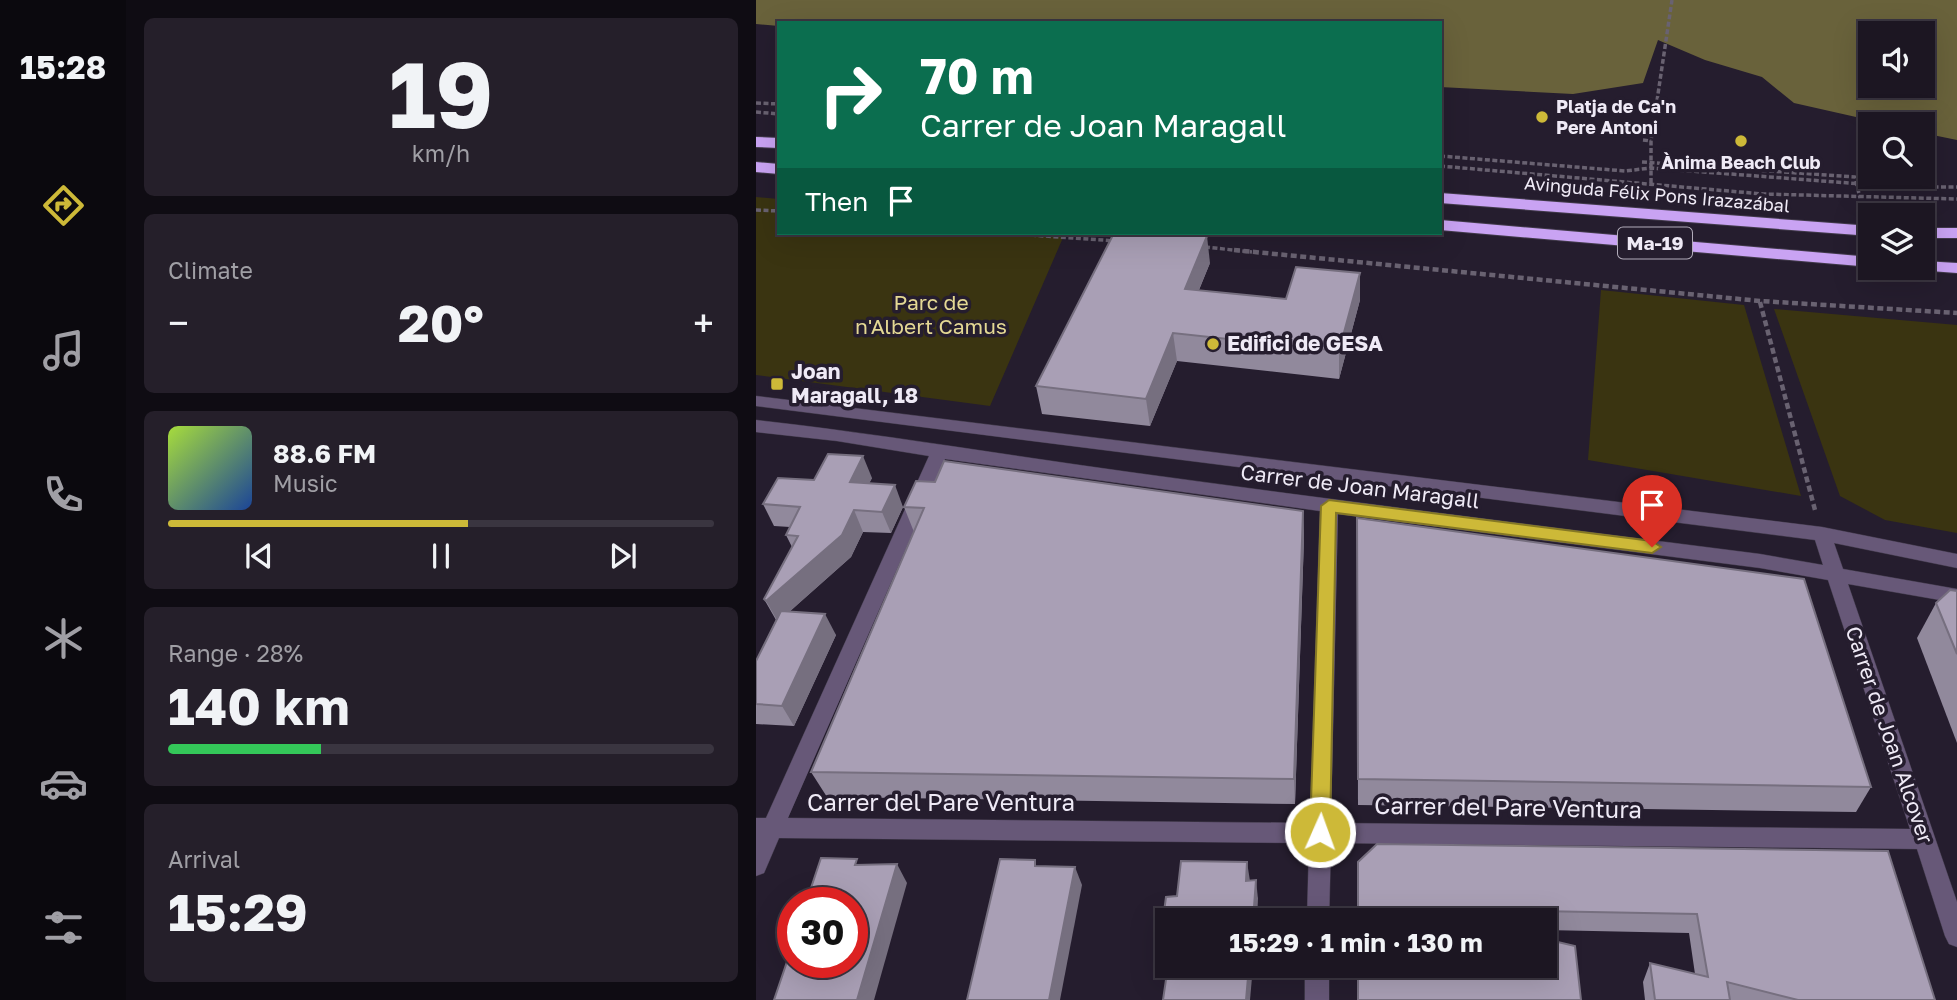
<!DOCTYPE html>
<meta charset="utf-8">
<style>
:root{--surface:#1c1622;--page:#251f2a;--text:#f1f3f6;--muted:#a09fa5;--line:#3a3540;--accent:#cdb938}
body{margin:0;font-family:"Golos Text",sans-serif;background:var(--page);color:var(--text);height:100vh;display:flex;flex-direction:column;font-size:26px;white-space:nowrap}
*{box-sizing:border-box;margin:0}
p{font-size:23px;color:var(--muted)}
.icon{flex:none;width:38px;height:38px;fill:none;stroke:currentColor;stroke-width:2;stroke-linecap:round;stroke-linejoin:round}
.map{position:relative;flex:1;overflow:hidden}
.side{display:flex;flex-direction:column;gap:18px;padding:18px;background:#0f0c13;width:630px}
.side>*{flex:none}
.banner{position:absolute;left:21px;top:21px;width:665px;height:214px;border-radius:0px;box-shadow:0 7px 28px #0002,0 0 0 2px var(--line);background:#0b6e4f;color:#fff;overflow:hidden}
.tools{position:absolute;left:1102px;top:21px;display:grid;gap:14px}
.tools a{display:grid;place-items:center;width:77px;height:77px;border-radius:0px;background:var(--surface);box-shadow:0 7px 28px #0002,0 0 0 2px var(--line);font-size:35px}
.speed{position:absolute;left:21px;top:887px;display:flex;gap:14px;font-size:35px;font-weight:700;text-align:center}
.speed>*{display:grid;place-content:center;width:91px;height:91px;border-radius:50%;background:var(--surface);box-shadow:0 7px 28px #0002,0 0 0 2px var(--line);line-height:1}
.speed .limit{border:10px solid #d22;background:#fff;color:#111}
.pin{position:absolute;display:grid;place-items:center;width:60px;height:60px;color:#fff;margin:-72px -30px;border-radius:50% 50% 50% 0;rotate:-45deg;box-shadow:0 0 7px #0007}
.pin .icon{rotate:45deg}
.me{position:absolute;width:77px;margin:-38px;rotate:2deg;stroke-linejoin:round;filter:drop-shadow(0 0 5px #0008)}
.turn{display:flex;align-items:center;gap:24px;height:147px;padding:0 28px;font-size:32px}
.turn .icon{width:91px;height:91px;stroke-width:2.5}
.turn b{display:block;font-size:49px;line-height:60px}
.then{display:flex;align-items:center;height:66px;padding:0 28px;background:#0003;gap:14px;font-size:26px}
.big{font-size:52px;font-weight:700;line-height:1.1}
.side .tile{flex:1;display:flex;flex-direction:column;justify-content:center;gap:10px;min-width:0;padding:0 24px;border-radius:10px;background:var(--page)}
.side .dial{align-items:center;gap:0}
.dial b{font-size:91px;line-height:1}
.song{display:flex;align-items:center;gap:21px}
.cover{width:84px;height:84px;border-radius:10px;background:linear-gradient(135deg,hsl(80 70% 55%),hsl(220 70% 35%))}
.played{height:7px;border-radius:4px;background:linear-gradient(90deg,var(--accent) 55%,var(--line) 55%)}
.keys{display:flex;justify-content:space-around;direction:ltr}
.heat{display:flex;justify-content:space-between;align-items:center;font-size:38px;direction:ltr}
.charge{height:10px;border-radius:5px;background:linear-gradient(90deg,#34c759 28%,var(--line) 0)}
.trip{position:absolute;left:399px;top:908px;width:402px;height:70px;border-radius:0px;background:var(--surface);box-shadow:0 7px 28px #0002,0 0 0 2px var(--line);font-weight:700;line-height:70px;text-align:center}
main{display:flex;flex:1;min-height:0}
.dock{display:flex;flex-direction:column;width:126px;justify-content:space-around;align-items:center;background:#0b090e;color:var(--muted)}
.dock .icon{width:49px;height:49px}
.dock .active{color:var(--accent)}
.dock b{font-size:32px;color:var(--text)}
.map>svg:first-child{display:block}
</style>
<main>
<nav class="dock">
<b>15:28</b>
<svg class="icon active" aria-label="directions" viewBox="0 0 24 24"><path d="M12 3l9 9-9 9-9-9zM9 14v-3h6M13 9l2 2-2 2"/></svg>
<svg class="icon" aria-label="music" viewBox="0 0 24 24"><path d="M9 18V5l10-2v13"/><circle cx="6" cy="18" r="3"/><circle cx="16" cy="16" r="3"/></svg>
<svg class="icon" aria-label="phone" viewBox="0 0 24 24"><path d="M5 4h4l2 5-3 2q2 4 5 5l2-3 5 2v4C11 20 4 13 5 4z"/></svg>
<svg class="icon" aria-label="climate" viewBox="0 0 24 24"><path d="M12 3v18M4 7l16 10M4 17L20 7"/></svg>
<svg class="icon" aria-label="car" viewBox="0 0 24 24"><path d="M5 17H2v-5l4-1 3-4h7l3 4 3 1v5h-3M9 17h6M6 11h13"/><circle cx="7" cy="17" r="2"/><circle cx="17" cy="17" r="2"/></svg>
<svg class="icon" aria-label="filters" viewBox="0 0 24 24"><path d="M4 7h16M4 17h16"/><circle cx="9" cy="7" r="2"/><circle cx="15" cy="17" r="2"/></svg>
</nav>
<section class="side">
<div class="tile dial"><b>19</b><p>km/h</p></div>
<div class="tile"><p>Climate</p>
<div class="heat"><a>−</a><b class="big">20°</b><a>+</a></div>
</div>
<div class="tile">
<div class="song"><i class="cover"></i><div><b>88.6 FM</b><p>Music</p></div></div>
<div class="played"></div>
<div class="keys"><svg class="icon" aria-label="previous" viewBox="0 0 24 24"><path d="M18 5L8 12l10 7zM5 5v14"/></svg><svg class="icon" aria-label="pause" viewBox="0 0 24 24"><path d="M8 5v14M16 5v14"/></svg><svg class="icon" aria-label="next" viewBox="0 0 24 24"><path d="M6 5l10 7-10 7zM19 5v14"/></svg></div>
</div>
<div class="tile"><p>Range · 28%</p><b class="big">140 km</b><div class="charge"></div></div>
<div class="tile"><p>Arrival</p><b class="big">15:29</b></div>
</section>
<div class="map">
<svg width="1201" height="1000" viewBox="0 0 1201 1000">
<rect width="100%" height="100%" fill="#251d2e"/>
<g fill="#3a3411">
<polygon points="0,197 23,199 23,233 309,233 234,406 0,375"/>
<polygon points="845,290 988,305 1045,496 832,460"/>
<polygon points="1018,309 1201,325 1201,533 1129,520 1084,496"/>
</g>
<path fill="#69623b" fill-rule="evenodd" d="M0,0H1201V140L1167,133V124H1131L1038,103L1006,77L949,60L902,40L887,83L817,94L684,87V23H23V26L0,24ZM1115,33H1167V86H1115Z"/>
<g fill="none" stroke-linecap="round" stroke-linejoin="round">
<defs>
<g id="minor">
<path d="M0,396L1066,527L1201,554V568L1078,543L1087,569L1201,589V603L1092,584L1201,902V947L1193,944L1189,936L1161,849L575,843L573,920H551L553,843L23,838L8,873L0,876V818H10L173,456L81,441L0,432V420C125,434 249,455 373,472C583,501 794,527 1004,554L1067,565L1059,540L0,406ZM189,459L564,511L554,823L32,818ZM582,514L1004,568L1072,580L1154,829L575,823Z"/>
<rect x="549" y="966" width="24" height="34"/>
</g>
<g id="highway">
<polygon points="0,137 23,138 23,148 0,147"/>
<polygon points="0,162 23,164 23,174 0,172"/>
<polygon points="684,193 1115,226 1115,236 684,203"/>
<polygon points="684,220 1115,257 1115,267 684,230"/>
<rect x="1167" y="228" width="34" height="10"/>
<polygon points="1167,261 1201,263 1201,273 1161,270 1160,268 1167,268"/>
</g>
</defs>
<use href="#minor" stroke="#413a4a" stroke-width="1"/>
<use href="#highway" stroke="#413a4a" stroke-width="2"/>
<g stroke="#696271" stroke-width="3.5" stroke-dasharray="5 2.5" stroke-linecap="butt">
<polyline points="0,103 23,104"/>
<polyline points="0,112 23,114"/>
<polyline points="887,140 895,141"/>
<polyline points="684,156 869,171 895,168 1146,187 1201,187"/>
<polyline points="886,162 1099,177 1104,198"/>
<polyline points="684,166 1007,194 1201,199"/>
<polyline points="895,183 895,141 916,0"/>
<polyline points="0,210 23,211"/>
<polyline points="170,233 274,235 360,241"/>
<polyline points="449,247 496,252"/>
</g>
<g stroke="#696271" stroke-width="4.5" stroke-dasharray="6 3.5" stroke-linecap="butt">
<polyline points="478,250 1004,301 1201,313"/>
<polyline points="1004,302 1059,510"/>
</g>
<use href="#minor" fill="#675878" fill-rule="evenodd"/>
<use href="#highway" fill="#c9a3f3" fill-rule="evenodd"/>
</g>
<g fill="#91899c">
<polygon points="454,263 443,290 530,299 604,300 583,379 421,361 394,426 286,414 280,386"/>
<polygon points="116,478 113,483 147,507 135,533 107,532 95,557 34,611 80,635 38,726 0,724 0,661 20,620 8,599 36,547 30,535 34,527 18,526 7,504 58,480"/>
<polygon points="148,507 547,511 548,538 539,804 71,797 55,772 158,532"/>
<polygon points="601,518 1115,787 1100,812 602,805"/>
<polygon points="1201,591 1201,743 1161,638 1180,603"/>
<polygon points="1132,851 1179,1000 889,1000 887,982 894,963 939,974 933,933 789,930 789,920 602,920"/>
<polygon points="494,881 502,899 411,920 411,952 410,952 405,934 421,896"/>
</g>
<g fill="#766f7f">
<polygon points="451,236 454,263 432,316 429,289"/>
<polygon points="604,273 604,300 583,379 583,351"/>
<polygon points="417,333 421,361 394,426 390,399"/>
<polygon points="107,456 116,478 103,504 94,482"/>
<polygon points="139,485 147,507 135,533 126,512"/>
<polygon points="98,510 107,532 95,557 22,622 10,601"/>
<polygon points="547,511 548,538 539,804 538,779"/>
<polygon points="69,614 80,635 38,726 26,706"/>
<polygon points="491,862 494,881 490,881"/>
<polygon points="141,864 151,883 118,1000 101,1000"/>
<polygon points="319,867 326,885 304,1000 293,1000"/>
<polygon points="500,880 502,899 501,920 497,920"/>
<polygon points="493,966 497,966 494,1000 490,1000"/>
</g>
<g fill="#a99fb5" stroke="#766f7f" stroke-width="2">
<polygon points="358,233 421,233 451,236 429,289 530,299 540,267 604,273 583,351 417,333 390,399 280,386"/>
<polygon points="72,454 107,456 94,482 139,485 126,512 98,510 86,535 10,601 8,599 42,536 30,535 44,507 7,504 22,478 58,480"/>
<polygon points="188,461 547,511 538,779 55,772 168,508 148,507 160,481 179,482"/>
<polygon points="601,518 1048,579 1115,787 602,779"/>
<polygon points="1194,590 1201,591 1201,654 1180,603"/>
<polygon points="25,611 69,614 26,706 0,704 0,661"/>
<polygon points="621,844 1132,851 1179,1000 1042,1000 971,982 974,1000 899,1000 894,963 952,977 941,914 723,910 721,920 602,920 602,862"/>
<polygon points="65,858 101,859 99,865 141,864 101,1000 18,1000 37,944 37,962 96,962 96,903 50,903"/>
<polygon points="244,859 279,860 279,866 319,867 293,1000 211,1000"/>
<polygon points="425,861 491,862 490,881 500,880 497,920 411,920 411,934 405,934 410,897 421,896"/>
<polygon points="789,939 819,946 825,1000 602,1000 602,966 789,966"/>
<polygon points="412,966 493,966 490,1000 407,1000"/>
</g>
<polygon fill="#cdb938" stroke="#857824" stroke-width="2" points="573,500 896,541 905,547 896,553 580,513 574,832 571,839 564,842 557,839 554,832 565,506"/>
<g fill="#cdb938" stroke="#251d2e" stroke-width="2.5">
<circle cx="786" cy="117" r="7"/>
<circle cx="985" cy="141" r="7"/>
<circle cx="457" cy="344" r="7"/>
<rect x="14" y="377" width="14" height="14" rx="3.5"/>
</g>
<g text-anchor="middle" stroke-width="7" stroke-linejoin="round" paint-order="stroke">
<g font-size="18" font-weight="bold" fill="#efeaf6" stroke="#251d2e" text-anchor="start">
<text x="800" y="113">Platja de Ca'n<tspan x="800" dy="21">Pere Antoni</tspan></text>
<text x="985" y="169" text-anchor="middle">Ànima Beach Club</text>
</g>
<g font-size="18" fill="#efeaf6" stroke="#251d2e">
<text transform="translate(901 195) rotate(5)" y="6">Avinguda Félix Pons Irazazábal</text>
</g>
<rect fill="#251d2e" stroke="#b2acba" stroke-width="2" x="862" y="227.5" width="74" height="31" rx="5"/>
<g font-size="19" font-weight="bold" fill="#efeaf6">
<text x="899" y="250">Ma-19</text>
</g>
<g font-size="21" fill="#e4d894" stroke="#251d2e">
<text x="175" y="310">Parc de<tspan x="175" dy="24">n'Albert Camus</tspan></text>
</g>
<g font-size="21" font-weight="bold" fill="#efeaf6" stroke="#251d2e" text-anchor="start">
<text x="471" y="351">Edifici de GESA</text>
<text x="35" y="379">Joan<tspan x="35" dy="24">Maragall, 18</tspan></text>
</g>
<g font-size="21" fill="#efeaf6" stroke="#251d2e">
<text transform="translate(604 487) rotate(7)" y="7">Carrer de Joan Maragall</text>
<text transform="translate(1133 735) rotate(71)" y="7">Carrer de Joan Alcover</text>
</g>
<g font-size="24" fill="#efeaf6" stroke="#251d2e">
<text x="185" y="811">Carrer del Pare Ventura</text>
<text transform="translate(752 808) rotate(1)" y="8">Carrer del Pare Ventura</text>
</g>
</g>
</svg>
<div class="tools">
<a><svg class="icon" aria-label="sound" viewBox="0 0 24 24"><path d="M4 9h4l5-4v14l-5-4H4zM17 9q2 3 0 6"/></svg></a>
<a><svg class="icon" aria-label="search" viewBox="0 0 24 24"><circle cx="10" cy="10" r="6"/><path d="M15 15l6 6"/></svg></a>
<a><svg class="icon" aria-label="layers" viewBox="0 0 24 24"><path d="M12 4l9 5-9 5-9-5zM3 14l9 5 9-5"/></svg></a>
</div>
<div class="speed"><div class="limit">30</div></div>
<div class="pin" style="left:896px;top:547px;background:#d93025"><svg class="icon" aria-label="arrive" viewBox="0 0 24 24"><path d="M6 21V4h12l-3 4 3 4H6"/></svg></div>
<svg class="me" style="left:564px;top:832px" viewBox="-20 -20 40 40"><circle r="17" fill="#cdb938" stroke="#fff" stroke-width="3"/><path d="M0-11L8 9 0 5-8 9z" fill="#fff"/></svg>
<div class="trip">15:29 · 1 min · 130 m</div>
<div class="banner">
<div class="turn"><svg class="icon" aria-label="right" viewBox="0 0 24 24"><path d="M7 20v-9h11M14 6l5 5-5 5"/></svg><div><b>70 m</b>Carrer de Joan Maragall</div></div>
<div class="then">Then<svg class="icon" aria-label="arrive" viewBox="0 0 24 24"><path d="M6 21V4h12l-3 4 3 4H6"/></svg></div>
</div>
</div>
</main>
